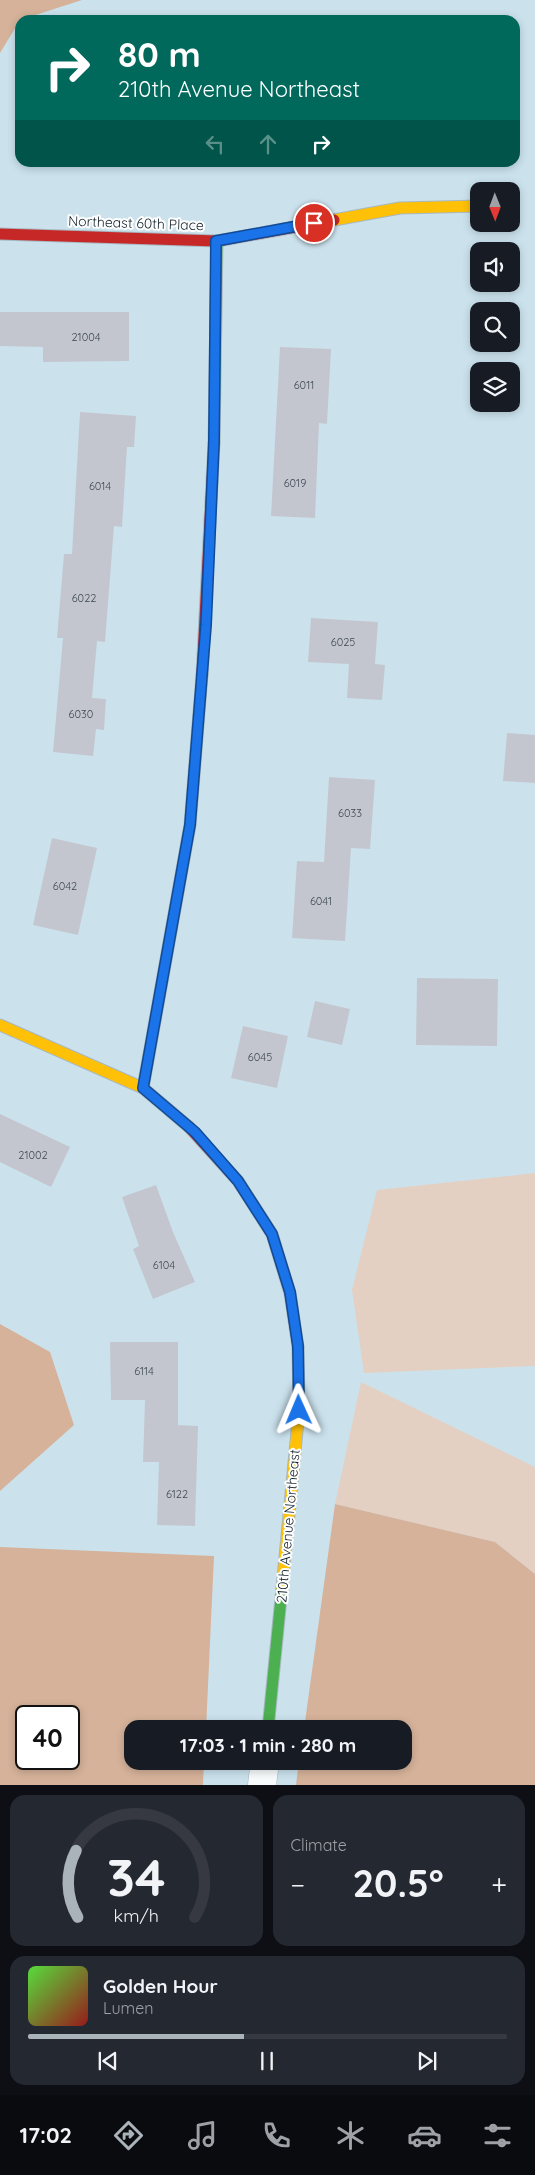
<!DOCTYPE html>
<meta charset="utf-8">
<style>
:root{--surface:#171b24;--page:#242831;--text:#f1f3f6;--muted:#9ea1a6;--line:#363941;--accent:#aab3b9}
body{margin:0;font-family:Quicksand,sans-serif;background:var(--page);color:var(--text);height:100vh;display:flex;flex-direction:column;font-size:19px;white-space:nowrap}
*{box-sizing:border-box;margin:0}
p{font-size:16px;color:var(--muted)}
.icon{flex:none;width:28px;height:28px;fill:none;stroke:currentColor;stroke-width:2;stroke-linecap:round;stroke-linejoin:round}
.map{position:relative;height:1785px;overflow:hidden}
.sheet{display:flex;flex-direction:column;gap:10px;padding:10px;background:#0d0f14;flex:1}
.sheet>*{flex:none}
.top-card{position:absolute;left:15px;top:15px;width:505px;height:152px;border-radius:15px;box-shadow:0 2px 8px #0003;background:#00695c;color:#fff;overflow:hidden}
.needle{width:32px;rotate:179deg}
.tools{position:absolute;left:470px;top:182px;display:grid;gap:10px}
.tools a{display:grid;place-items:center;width:50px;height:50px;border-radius:10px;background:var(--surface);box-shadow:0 2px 8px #0003;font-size:25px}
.speed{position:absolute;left:15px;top:1705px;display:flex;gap:10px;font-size:25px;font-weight:700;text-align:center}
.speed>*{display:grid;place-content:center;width:65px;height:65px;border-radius:50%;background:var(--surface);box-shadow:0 2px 8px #0003;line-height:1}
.speed .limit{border:2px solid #111;border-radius:8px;background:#fff;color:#111}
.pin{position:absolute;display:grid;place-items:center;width:42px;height:42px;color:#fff;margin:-21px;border:2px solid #fff;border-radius:50%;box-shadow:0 1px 5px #0007}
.me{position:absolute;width:55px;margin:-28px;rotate:359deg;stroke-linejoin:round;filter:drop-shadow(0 0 4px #0008)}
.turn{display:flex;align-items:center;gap:18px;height:105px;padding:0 20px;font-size:22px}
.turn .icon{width:65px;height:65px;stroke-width:2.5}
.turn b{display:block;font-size:35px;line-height:42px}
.lanes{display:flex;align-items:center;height:48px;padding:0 20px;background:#0003;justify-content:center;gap:25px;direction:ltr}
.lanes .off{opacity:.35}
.big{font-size:38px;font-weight:800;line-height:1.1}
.sheet .widget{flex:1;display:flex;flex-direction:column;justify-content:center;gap:8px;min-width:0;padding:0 18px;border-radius:15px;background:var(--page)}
.sheet .dial{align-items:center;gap:0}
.dial svg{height:130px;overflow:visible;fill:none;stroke:var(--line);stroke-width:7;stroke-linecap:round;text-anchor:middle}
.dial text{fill:var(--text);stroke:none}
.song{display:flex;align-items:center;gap:15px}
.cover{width:60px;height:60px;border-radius:8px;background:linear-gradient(135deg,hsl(110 70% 55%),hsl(0 70% 35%))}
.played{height:5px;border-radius:2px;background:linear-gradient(90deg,var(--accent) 45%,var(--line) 45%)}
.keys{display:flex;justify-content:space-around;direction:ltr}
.heat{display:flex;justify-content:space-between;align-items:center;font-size:28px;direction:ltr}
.sheet .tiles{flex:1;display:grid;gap:10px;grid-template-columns:1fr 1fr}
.widget:last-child{grid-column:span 2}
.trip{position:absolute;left:124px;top:1720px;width:288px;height:50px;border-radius:15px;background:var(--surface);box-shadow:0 2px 8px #0003;font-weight:800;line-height:50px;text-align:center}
.dock{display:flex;height:80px;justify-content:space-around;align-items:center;background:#090b0e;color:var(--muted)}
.dock .icon{width:35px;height:35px}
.dock .current{color:var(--accent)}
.dock b{font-size:22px;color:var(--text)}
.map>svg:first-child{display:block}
</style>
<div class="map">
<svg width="535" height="1785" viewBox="0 0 535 1785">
<rect width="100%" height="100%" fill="#cbe2ed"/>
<g fill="#e4d0c3">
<polygon points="535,1173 535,1366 364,1373 352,1290 377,1190"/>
<polygon points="361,1382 535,1467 535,1574 495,1542 335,1504"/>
</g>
<g fill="#d6b29a" fill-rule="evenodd">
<polygon points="0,0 82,0 20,20 0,53"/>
<polygon points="0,1324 50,1352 74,1425 0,1491"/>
<polygon points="335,1504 495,1542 535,1574 535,1785 296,1785 299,1761 402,1761 402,1729 304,1729"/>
<path d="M0,1547L214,1556L206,1729H132V1761H204L203,1785H0ZM69,1716V1759H26V1716Z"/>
</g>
<g fill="#c4c6cf">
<polygon points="0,312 129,312 129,361 43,362 43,347 0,346"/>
<polygon points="280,347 331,349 327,424 319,423 315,518 271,516"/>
<polygon points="80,412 136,416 134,447 127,447 122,527 114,526 105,642 97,641 92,698 106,699 104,730 96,729 93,756 53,752 63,638 57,638 64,554 72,554"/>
<polygon points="311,618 378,622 375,664 385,665 382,700 347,698 349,664 308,662"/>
<polygon points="507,733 535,735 535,783 503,781"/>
<polygon points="329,777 375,780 370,849 351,848 345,941 292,938 297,861 324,862"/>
<polygon points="52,838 97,848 78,935 33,925"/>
<polygon points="417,978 498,979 497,1046 416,1045"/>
<polygon points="315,1001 350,1009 342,1045 307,1037"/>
<polygon points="243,1026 288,1036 277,1088 231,1078"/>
<polygon points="0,1114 70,1147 51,1187 0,1162"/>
<polygon points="156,1185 173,1232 195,1282 153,1299 133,1249 139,1246 122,1197"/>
<polygon points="110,1342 178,1342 178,1425 198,1426 195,1526 157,1525 159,1462 143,1462 145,1400 111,1400"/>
</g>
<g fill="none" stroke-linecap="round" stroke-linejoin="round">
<defs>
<polyline id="street" points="262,1785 265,1761"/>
<g id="fast">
<polyline points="214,443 217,241"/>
<polyline points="268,1729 282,1588"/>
</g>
<g id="slow">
<polyline points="334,220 400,208 479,206"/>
<polyline points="0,1025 143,1088 189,1127"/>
<polyline points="143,1088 190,825 202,675"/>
<polyline points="282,1588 299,1410 298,1347"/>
</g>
<g id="jam">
<polyline points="0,234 217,241 334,220"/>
<polyline points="202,675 214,443"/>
<polyline points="189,1127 238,1181 272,1234 290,1293 298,1347"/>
</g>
</defs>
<use href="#street" stroke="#a7b8c1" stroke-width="29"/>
<use href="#fast" stroke="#a7b8c1" stroke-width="13"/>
<use href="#slow" stroke="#a7b8c1" stroke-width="13"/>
<use href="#jam" stroke="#a7b8c1" stroke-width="13"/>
<use href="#street" stroke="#f7fbfc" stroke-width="28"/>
<use href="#fast" stroke="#4caf50" stroke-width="11"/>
<use href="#slow" stroke="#ffc107" stroke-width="11"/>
<use href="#jam" stroke="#c62828" stroke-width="11"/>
</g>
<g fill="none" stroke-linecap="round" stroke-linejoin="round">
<defs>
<polyline id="route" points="299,1410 298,1346 290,1292 272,1234 238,1181 195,1132 143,1088 190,825 206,625 214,441 216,241 314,223"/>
</defs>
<use href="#route" stroke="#114b97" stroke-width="12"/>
<use href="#route" stroke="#1a73e8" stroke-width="9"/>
</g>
<g text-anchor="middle" stroke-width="4" stroke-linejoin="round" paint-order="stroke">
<g font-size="11" fill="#3e4a52">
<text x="86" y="341">21004</text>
<text x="304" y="389">6011</text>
<text x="295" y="487">6019</text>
<text x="100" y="490">6014</text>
<text x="84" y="602">6022</text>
<text x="343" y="646">6025</text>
<text x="81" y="718">6030</text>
<text x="350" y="817">6033</text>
<text x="65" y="890">6042</text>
<text x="321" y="905">6041</text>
<text x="260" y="1061">6045</text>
<text x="33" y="1159">21002</text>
<text x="164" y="1269">6104</text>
<text x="144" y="1375">6114</text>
<text x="177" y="1498">6122</text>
</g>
<g font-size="14" fill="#122129" stroke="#fff">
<text transform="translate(136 223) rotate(2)" y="5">Northeast 60th Place</text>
<text transform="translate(288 1526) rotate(-85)" y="5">210th Avenue Northeast</text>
</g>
</g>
</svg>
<div class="tools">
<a><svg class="needle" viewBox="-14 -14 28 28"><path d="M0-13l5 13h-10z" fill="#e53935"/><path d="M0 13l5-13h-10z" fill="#9ea1a6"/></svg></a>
<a><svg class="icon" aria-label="sound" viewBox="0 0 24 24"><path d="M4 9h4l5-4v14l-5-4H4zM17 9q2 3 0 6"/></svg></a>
<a><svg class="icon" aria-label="search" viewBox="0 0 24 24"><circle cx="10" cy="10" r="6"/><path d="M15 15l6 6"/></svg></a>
<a><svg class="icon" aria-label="layers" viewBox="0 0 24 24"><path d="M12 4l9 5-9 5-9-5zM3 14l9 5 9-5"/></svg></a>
</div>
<div class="speed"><div class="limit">40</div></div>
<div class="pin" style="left:314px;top:223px;background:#d93025"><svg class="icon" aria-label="arrive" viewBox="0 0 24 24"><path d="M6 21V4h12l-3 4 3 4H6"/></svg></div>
<svg class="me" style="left:299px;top:1410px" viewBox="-20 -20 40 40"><path d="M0-17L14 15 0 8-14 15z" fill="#1a73e8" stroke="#fff" stroke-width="4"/></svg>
<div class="trip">17:03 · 1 min · 280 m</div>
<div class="top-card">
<div class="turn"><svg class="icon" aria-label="right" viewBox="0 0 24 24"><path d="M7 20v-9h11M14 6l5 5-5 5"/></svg><div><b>80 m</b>210th Avenue Northeast</div></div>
<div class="lanes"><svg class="icon off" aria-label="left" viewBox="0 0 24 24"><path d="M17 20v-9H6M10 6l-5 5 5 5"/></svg><svg class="icon off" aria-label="ahead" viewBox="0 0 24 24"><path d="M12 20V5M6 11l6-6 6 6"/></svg><svg class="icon" aria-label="right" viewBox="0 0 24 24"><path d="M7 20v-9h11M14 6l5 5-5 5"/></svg></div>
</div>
</div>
<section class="sheet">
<div class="tiles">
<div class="widget dial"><svg viewBox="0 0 100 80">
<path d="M14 69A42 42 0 1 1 86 69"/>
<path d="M14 69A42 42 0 0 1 13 28" stroke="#aab3b9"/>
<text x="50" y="56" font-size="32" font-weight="700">34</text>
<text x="50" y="72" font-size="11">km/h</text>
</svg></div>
<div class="widget"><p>Climate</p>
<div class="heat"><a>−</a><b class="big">20.5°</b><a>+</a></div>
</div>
<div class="widget">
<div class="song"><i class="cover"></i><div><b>Golden Hour</b><p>Lumen</p></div></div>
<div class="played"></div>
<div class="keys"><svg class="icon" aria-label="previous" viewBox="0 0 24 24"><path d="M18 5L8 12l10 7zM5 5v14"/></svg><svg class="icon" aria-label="pause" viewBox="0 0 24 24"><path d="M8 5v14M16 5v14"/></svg><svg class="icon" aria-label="next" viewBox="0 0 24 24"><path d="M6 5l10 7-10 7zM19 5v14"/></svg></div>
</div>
</div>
</section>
<nav class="dock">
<b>17:02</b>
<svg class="icon current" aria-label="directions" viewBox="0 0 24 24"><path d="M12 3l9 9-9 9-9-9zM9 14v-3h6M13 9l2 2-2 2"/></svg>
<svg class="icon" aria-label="music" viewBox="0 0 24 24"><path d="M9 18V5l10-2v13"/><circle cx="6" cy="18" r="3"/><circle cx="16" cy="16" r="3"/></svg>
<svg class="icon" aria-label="phone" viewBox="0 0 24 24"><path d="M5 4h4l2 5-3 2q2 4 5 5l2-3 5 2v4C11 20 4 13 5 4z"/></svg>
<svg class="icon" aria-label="climate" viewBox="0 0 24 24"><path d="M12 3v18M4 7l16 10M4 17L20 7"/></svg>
<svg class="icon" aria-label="car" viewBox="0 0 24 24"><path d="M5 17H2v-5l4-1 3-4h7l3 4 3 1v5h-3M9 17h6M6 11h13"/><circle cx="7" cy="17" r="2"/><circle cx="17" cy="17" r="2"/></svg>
<svg class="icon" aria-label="filters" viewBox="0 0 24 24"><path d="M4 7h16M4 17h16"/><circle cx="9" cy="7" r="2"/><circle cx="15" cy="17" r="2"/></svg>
</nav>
